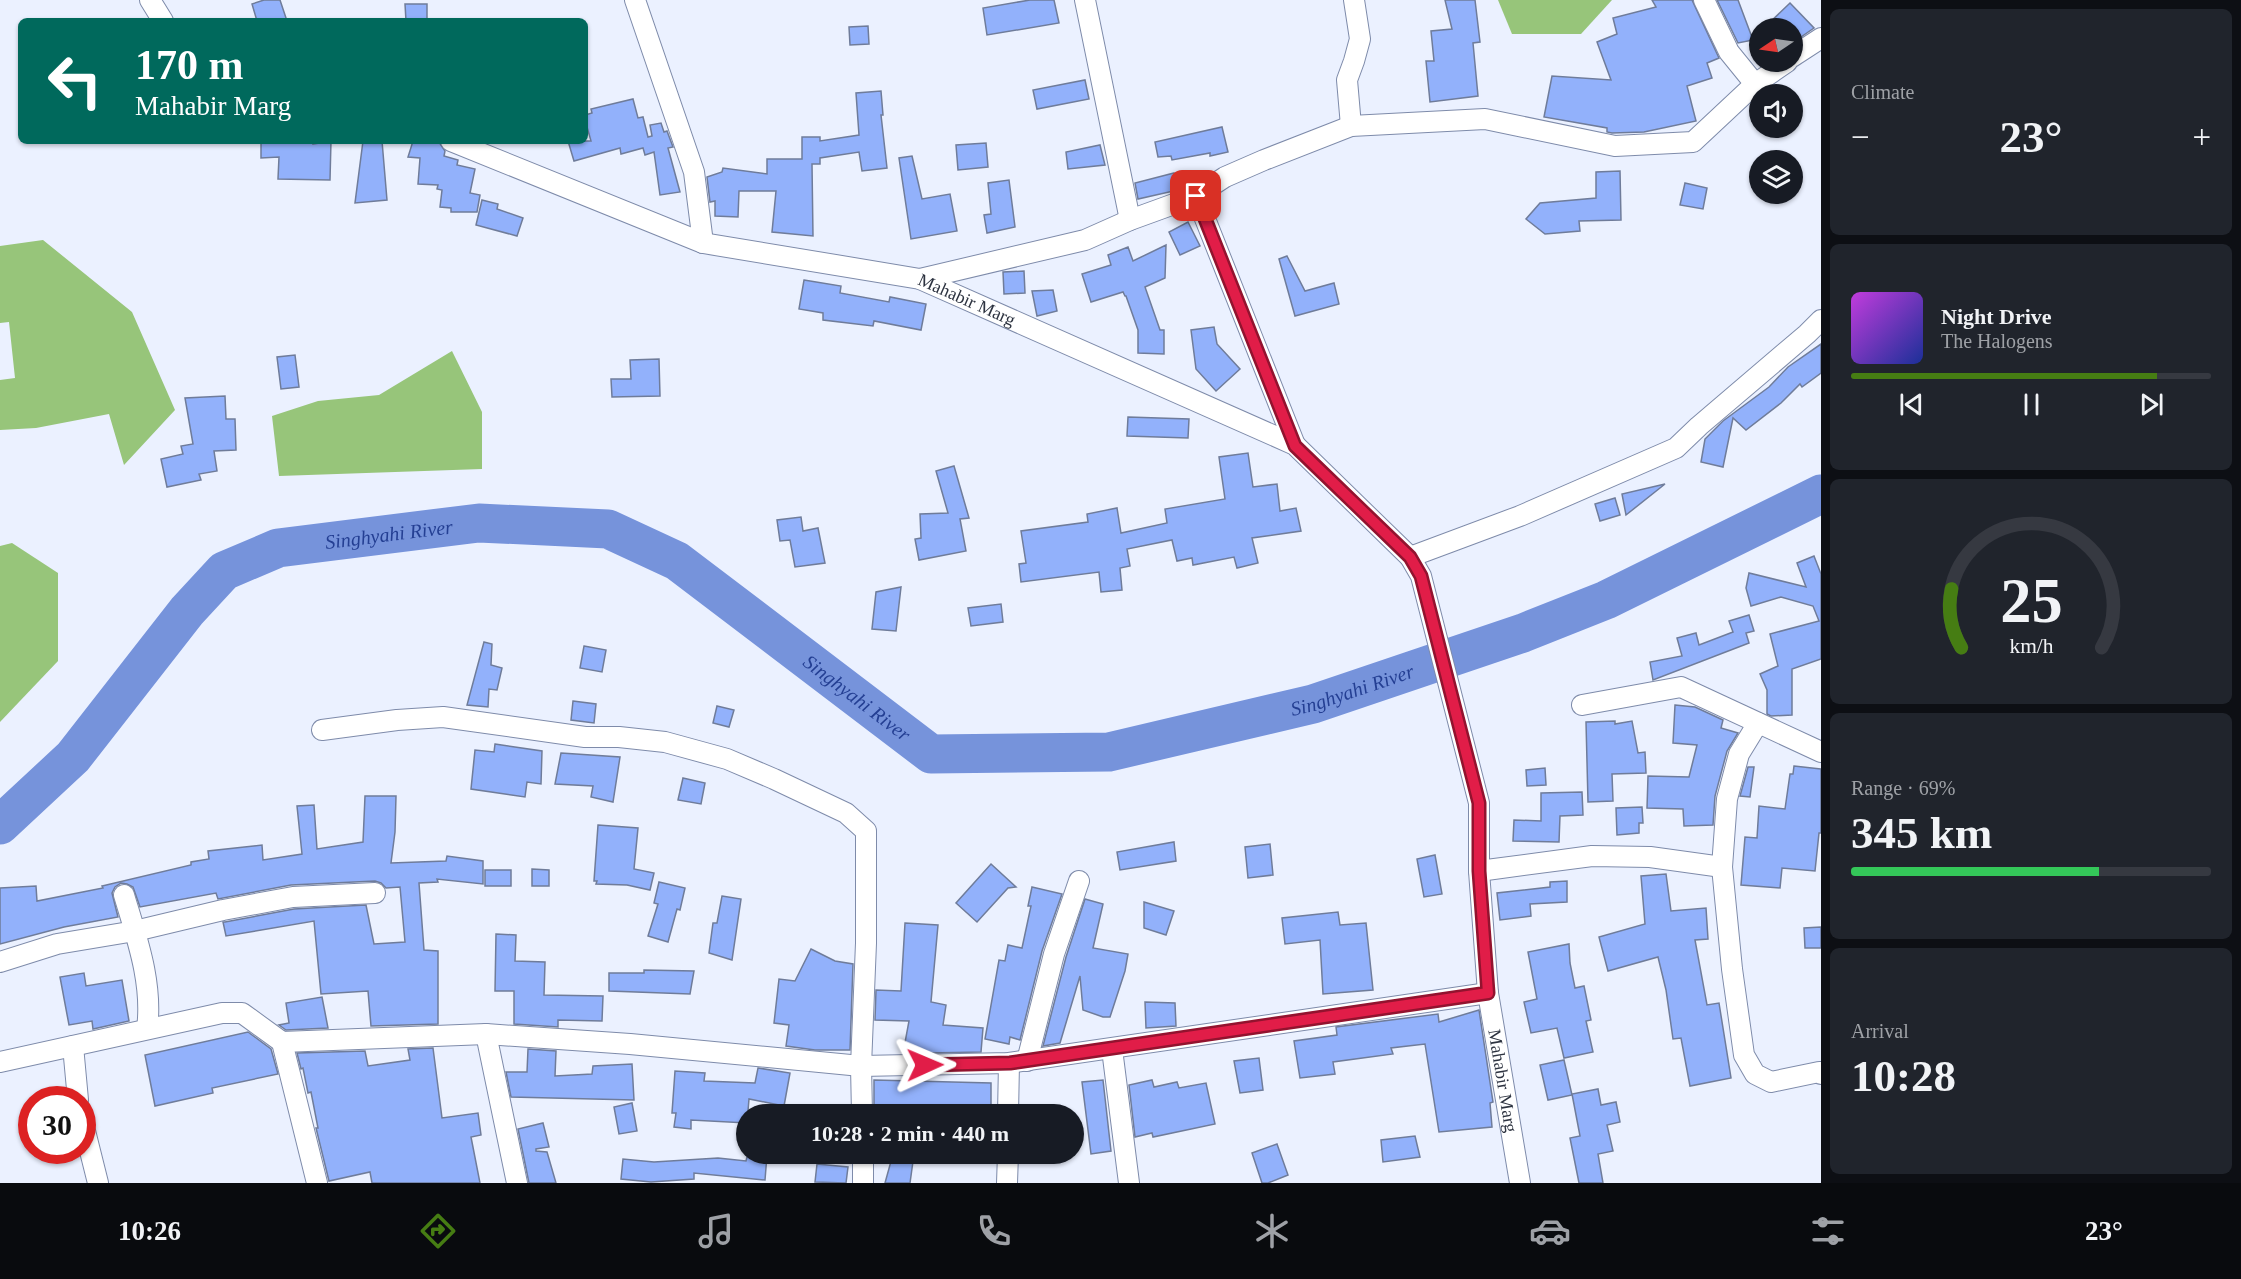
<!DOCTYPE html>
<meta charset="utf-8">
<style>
:root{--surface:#171b24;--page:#20242c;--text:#f1f3f6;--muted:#9ea1a6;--line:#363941;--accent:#467d13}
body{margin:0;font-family:Georgia,serif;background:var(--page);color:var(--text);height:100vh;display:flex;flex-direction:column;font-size:22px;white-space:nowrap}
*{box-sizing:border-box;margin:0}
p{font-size:20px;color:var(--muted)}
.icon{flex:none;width:33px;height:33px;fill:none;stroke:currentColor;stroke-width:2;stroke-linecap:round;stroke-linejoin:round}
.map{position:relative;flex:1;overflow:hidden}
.sheet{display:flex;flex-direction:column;gap:9px;padding:9px;background:#0d0f14;width:420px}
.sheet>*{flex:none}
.guide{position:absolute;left:18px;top:18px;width:570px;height:126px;border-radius:9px;box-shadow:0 2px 4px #0004;background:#00695c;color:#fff;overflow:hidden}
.needle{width:39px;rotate:257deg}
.tools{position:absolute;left:1749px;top:18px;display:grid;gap:12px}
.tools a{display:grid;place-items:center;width:54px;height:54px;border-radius:50%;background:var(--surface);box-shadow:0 2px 4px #0004;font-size:30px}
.speed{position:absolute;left:18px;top:1086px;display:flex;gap:12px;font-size:30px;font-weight:700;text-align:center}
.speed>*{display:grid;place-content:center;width:78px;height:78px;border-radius:50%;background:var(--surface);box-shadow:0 2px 4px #0004;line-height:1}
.speed .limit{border:9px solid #d22;background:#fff;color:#111}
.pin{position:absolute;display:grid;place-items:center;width:51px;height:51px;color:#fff;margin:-26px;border-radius:12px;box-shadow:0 3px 9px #0006}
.me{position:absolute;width:66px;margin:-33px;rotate:89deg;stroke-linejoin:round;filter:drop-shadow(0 0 4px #0008)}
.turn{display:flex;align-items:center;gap:21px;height:126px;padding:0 18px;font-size:27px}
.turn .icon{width:78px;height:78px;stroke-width:2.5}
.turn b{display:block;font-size:42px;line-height:51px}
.big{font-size:45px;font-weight:700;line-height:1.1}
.sheet .tile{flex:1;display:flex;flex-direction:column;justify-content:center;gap:9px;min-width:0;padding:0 21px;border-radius:9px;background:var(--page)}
.sheet .dial{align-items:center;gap:0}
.dial svg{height:156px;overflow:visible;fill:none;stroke:var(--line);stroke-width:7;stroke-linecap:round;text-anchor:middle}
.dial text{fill:var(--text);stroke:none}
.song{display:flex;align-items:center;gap:18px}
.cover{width:72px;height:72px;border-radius:9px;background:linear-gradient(135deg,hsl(290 70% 55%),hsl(230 70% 35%))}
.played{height:6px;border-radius:3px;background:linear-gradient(90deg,var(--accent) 85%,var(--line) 85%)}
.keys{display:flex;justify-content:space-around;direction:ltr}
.heat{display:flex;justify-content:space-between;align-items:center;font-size:33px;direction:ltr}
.charge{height:9px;border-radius:4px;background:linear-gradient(90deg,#34c759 69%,var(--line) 0)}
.trip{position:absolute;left:736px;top:1104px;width:348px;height:60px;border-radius:30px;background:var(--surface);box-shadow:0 2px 4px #0004;font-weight:700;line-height:60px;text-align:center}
.tabs{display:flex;height:96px;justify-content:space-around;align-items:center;background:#090b0e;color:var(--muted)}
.tabs .icon{width:42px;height:42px}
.tabs .selected{color:var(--accent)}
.tabs b{font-size:27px;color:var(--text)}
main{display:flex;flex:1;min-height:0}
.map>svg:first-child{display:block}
</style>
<main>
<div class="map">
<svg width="1821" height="1183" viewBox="0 0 1821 1183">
<rect width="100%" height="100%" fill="#ebf1ff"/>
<g fill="#97c57a">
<polygon points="1498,0 1612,0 1581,34 1512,34"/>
<polygon points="43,240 132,312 175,410 124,465 109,414 36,428 0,430 0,380 15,378 9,322 0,323 0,246"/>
<polygon points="452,351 482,412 482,469 279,476 272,416 318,401 379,395"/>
<polygon points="12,543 58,573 58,661 0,722 0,546"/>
</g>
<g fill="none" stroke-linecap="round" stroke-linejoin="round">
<path stroke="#7693db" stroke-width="39" id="s1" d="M0,825L73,757L187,611L224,571L278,548L479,523L608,529L677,561L931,754L1109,752L1313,704L1523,633L1606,600L1821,494"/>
</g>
<g fill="#92b1fb" stroke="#6f7c9a" stroke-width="1.5">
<polygon points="264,0 280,0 287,21 257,21 252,4"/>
<polygon points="1030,0 1054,0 1059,23 987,35 983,8"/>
<polygon points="1445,0 1475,0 1480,42 1473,43 1478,96 1430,102 1426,61 1434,61 1431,31 1452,29"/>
<polygon points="1652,0 1692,0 1719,58 1707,63 1712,78 1687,86 1696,121 1644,132 1612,133 1607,132 1607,128 1544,117 1552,76 1611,80 1597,42 1617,34 1613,18 1656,7"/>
<polygon points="1717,0 1738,0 1753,40 1738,43"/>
<polygon points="1790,3 1814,28 1798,39 1792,34 1792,28 1764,28"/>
<polygon points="405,4 427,4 427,21 406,21"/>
<polygon points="868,26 869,44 850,45 849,27"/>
<polygon points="1085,80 1089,99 1037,109 1033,90"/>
<polygon points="881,91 883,115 881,115 887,168 862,171 859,152 820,158 820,164 812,164 813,236 772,232 776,191 739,191 738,217 715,216 715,201 710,202 707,177 722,172 723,168 767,174 767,159 802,159 802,137 820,137 820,141 859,135 856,93"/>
<polygon points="633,99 638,118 643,117 648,137 652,136 650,125 661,123 664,132 667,131 673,147 668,148 680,192 660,195 654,152 645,155 643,148 621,154 620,148 574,161 568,141 591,141 585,120 585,115 592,113 591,109"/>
<polygon points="1222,127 1228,152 1210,156 1210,153 1172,160 1171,156 1158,157 1155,142"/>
<polygon points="261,141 313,141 313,144 331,141 330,180 278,179 279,157 261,158"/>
<polygon points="363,141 382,141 387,200 355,203"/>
<polygon points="413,141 439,142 445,151 444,156 458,160 457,165 475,169 470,193 480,195 477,212 451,212 451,208 440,207 442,190 437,189 438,185 418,184 420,158 408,157"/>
<polygon points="986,143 988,167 958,170 956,145"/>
<polygon points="1100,145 1105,165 1068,169 1066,152"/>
<polygon points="912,156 922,199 950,194 957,231 911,239 899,158"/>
<polygon points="1620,171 1621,220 1579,221 1580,231 1545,234 1526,219 1540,203 1596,198 1596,172"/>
<polygon points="1174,173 1178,190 1138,199 1135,183"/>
<polygon points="1009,180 1015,227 987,233 984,215 991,214 988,183"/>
<polygon points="1685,183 1707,188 1703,209 1680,205"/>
<polygon points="482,200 498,204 497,209 523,218 517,236 476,225"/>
<polygon points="1188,222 1200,246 1180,255 1169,232"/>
<polygon points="1166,245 1165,278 1145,287 1160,330 1164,330 1164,354 1138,353 1138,330 1126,296 1125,296 1123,292 1091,302 1082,274 1111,265 1108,255 1128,247 1133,261"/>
<polygon points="1287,256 1305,291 1334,283 1339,304 1295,316 1279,259"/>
<polygon points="1024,271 1025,293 1004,294 1003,272"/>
<polygon points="804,280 841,286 840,293 889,302 890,297 926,304 921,330 874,321 873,326 823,320 823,313 799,309"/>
<polygon points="1053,290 1057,311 1037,316 1032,291"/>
<polygon points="1214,327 1217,344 1240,369 1216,391 1196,369 1191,330"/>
<polygon points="1821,344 1821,373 1802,387 1800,384 1781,403 1746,430 1733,418 1723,467 1701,462 1705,439 1723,421 1769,387 1788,367"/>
<polygon points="295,355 299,387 281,389 277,357"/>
<polygon points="659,359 660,396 612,397 611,379 631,379 630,360"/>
<polygon points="225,396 226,419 235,419 236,450 214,451 217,471 199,474 201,480 167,487 161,459 183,454 181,446 193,444 185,398"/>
<polygon points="1128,417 1189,419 1188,438 1127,436"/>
<polygon points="1248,453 1253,487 1277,484 1280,511 1296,508 1301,531 1252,538 1258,563 1237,568 1234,557 1193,565 1192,558 1177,561 1172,540 1127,549 1130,566 1120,568 1122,590 1101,592 1099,572 1021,582 1019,564 1026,563 1021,531 1088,522 1087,514 1117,508 1121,533 1167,523 1165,509 1225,499 1219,457"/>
<polygon points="954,466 969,518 960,519 966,551 919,560 915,539 921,538 920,514 948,513 936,471"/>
<polygon points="1665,484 1626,515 1622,494"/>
<polygon points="1615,498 1620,515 1600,521 1595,504"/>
<polygon points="801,517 803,531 818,528 825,563 795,567 790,540 780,541 777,520"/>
<polygon points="1814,556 1821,574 1821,659 1792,669 1792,715 1771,716 1767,714 1767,690 1760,674 1778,666 1770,634 1819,621 1813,606 1781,597 1751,606 1746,588 1749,573 1806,587 1797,563"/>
<polygon points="901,587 896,631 872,629 876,592"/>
<polygon points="1001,604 1003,622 971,626 968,608"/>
<polygon points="1749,615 1754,631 1746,633 1749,643 1653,680 1650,662 1682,656 1677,638 1696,633 1699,645 1733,632 1729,621"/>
<polygon points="484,642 492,644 491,665 502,668 497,690 489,689 488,707 467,705"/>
<polygon points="584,646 606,650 602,672 580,668"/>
<polygon points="573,701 596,704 594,723 571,720"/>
<polygon points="1675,705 1695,707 1723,720 1721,728 1738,733 1727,751 1715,796 1713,825 1684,826 1683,809 1647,808 1648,776 1689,777 1697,745 1673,743"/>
<polygon points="717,706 734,710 729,727 713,723"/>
<polygon points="1615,721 1615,724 1632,721 1638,753 1645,752 1646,773 1612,774 1613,801 1588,802 1586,722"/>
<polygon points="495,744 542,751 541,784 527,782 525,797 471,789 475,750 494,752"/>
<polygon points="561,753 620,757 613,802 591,797 593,786 555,784"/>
<polygon points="1794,766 1821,769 1821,833 1819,833 1815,871 1782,868 1780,888 1741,885 1745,837 1757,838 1759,806 1785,809 1790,774 1793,774"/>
<polygon points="1748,767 1754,767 1750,797 1740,796"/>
<polygon points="1545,768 1546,785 1527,786 1526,770"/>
<polygon points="683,778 705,783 701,804 678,800"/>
<polygon points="1582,792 1583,815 1560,816 1559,842 1513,841 1514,820 1541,821 1541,793"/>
<polygon points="365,796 396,796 395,832 391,863 446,861 447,856 483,861 483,884 437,879 438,882 419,883 424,950 438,951 438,1024 371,1026 368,991 321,994 314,921 226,936 223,922 225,922 294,909 366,905 374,944 405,942 400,887 386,888 381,883 375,881 291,885 218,899 216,893 140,907 133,887 127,884 121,883 115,887 112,893 118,917 64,927 0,944 0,888 36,886 37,901 103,888 102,886 191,865 191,862 209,859 208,851 262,845 263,860 302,854 297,806 314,805 317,849 363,842"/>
<polygon points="1642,807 1643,823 1639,823 1639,833 1617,835 1616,808"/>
<polygon points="598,825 638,828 634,869 654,873 650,890 627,885 596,884 597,881 594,881"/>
<polygon points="1174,842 1176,861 1120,870 1117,852"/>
<polygon points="1270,844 1273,875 1248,878 1245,847"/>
<polygon points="1435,855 1442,894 1424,897 1417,859"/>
<polygon points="991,864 1016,887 1008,888 977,922 956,903"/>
<polygon points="532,869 549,870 549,886 532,886"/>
<rect x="485" y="870" width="26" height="16"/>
<polygon points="1666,874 1671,911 1706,908 1708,939 1695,940 1707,1005 1719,1003 1731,1078 1690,1086 1681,1038 1673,1039 1666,990 1658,957 1608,971 1599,937 1645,924 1641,876"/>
<polygon points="1567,881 1567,902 1530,904 1531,916 1500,920 1497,893 1550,887 1550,882"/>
<polygon points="659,882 685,888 680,910 677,909 668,942 648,936 658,904 654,903"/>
<polygon points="1032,887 1062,894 1042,951 1020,1040 1010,1037 1009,1044 985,1039 999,960 1005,961 1008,945 1022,948 1031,906 1028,906"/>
<polygon points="722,896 741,899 732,960 709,953 713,923 717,923"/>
<polygon points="1085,899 1103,904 1093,948 1128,954 1125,971 1110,1017 1103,1017 1083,1010 1080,976 1060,1043 1043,1046 1066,957"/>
<polygon points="1144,902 1174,911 1166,935 1144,928"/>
<polygon points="1338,912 1340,925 1366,923 1373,990 1323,994 1320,940 1285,944 1282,918"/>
<polygon points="905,923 938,925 931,1002 946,1005 943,1025 983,1028 981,1052 928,1053 904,1048 909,1021 875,1020 876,990 901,991"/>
<polygon points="1821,927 1821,948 1805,948 1804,928"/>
<polygon points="496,934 516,935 515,961 545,962 544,995 603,996 602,1021 558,1020 558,1027 514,1024 514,991 495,991"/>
<polygon points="1569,944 1570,963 1575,988 1584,986 1591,1020 1586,1021 1593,1052 1564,1058 1557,1028 1531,1033 1524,1002 1537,999 1528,952"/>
<polygon points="811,949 835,961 853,964 850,1050 815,1050 786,1046 789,1025 774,1023 779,979 795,981"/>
<polygon points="644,970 694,971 690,994 609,991 609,973 644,973"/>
<polygon points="84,973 86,986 122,980 129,1021 93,1029 92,1021 69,1025 60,977"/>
<polygon points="322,997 328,1028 286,1030 279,1025 289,1023 286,1003"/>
<polygon points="1145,1002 1175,1003 1176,1026 1146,1028"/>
<polygon points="1479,1010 1493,1102 1490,1103 1492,1127 1439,1132 1425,1044 1391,1048 1393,1054 1333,1062 1335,1074 1300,1078 1294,1041 1337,1035 1336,1027 1438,1014 1439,1022"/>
<polygon points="248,1032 271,1049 278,1074 212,1088 213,1093 155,1106 145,1055"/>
<polygon points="433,1048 442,1118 478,1113 481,1135 471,1137 480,1183 372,1183 370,1172 329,1181 316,1128 318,1128 311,1092 308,1093 303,1068 301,1069 297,1053 365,1051 368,1066 410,1060 408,1049"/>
<polygon points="528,1049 556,1051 555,1076 592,1074 593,1066 632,1064 634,1100 511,1097 506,1072 527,1072"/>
<polygon points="1259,1058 1263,1090 1240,1093 1234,1061"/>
<polygon points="1564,1060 1572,1095 1548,1100 1540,1065"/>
<polygon points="758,1068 790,1073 784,1106 749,1099 747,1123 691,1120 691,1129 674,1127 676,1113 672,1113 675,1071 705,1073 704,1081 755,1083"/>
<polygon points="874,1080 991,1083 991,1111 935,1111 935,1114 874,1114"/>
<polygon points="1103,1080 1111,1151 1091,1154 1082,1082"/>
<polygon points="1152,1080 1154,1087 1177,1082 1179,1088 1206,1083 1215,1124 1153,1137 1152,1133 1135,1137 1129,1085"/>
<polygon points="1598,1089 1601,1105 1616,1102 1620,1122 1607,1125 1613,1151 1598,1154 1603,1183 1579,1183 1570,1138 1580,1136 1572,1094"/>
<polygon points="632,1103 637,1131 619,1134 614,1107"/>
<polygon points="543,1123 549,1147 536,1149 536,1151 547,1152 556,1183 529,1183 518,1129"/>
<polygon points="1415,1136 1420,1157 1383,1162 1381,1140"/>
<polygon points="1277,1144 1288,1175 1268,1183 1262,1183 1252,1153"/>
<polygon points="893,1154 914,1154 910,1183 885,1183"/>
<polygon points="767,1155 765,1180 694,1173 694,1179 651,1182 621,1179 623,1159 654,1162 718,1158 746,1161 747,1157"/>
<polygon points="817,1164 848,1167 846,1183 815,1182"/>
</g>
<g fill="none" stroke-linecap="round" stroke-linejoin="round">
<defs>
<g id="street">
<polyline points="150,0 163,21"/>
<polyline points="635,0 694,172 703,243"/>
<polyline points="1085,0 1130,220"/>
<polyline points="1704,0 1729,52 1755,84"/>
<polyline points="1792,57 1821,38"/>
<polyline points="1351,126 1347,80 1354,61 1360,39 1354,0"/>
<path id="s2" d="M451,141L703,243L920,279L1295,445L1410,557L1421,576L1479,803V871L1488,993L1520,1183"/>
<polyline points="1196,196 1295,445"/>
<polyline points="920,279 1085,240 1130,220 1196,196 1225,177 1264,160 1351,126 1485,119 1615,146 1693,142 1755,84 1787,62"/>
<polyline points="1410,557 1520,516 1676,448 1699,426 1807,334 1821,320"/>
<polyline points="1582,705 1681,687 1821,752"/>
<polyline points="1758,723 1739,754 1727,799 1722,867 1732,969 1744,1055 1755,1074 1771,1082 1819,1072 1821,1074"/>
<polyline points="322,730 397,720 443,717 585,737 619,737 665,742 727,759 774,779 846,813 866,831 866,943 861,1066 862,1114"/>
<polyline points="1479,871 1592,856 1650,857 1722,867"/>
<path d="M124,895C137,939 153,983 147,1029"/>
<polyline points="0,962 57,944 135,931 223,910 293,897 375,893"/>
<polyline points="486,1034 517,1183"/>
<polyline points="282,1042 317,1183"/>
<polyline points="73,1046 78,1100"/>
<polyline points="1112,1049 1129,1183"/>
<polyline points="1027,1061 1054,954 1079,881"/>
<polyline points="0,1062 222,1013 242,1013 282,1042 486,1034 630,1044 861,1066 1009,1063 1488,993"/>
<polyline points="1008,1114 1009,1063"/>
<polyline points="82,1119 98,1183"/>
<polyline points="863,1183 863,1154"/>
<polyline points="1007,1183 1008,1154"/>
</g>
</defs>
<use href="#street" stroke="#7e8baa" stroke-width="22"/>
<use href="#street" stroke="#fff" stroke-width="20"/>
</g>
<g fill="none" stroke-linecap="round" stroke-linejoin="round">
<defs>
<polyline id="route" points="925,1065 1010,1063 1488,993 1479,871 1479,803 1421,576 1410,557 1295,446 1196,196"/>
</defs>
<use href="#route" stroke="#92132f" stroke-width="15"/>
<use href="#route" stroke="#e11d48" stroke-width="10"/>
</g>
<g text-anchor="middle" stroke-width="4.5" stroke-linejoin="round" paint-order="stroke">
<g font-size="18" fill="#2d3340" stroke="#fff">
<text dy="6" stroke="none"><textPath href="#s2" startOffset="543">Mahabir Marg</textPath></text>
<text dy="6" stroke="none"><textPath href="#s2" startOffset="1598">Mahabir Marg</textPath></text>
</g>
<g font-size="20" font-style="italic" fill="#243f93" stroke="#fff">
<text dy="7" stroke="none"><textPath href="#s1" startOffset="510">Singhyahi River</textPath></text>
<text dy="7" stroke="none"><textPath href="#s1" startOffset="1554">Singhyahi River</textPath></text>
<text dy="7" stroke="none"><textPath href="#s1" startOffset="1032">Singhyahi River</textPath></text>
</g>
</g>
</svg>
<div class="tools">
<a><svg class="needle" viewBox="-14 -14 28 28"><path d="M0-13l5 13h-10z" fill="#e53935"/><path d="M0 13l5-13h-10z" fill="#9ea1a6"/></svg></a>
<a><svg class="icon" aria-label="sound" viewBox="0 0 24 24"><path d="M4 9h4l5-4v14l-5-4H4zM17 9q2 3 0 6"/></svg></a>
<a><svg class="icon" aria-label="layers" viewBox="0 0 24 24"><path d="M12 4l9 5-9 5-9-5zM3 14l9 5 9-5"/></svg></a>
</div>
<div class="speed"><div class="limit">30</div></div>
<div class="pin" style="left:1196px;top:196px;background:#d93025"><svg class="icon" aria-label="arrive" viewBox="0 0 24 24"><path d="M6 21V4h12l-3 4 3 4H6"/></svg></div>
<svg class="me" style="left:925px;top:1065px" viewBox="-20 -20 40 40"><path d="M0-17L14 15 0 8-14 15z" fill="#e11d48" stroke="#fff" stroke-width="4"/></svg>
<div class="trip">10:28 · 2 min · 440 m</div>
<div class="guide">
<div class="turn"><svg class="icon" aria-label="left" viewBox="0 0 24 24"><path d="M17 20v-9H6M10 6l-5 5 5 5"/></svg><div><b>170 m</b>Mahabir Marg</div></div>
</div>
</div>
<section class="sheet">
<div class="tile"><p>Climate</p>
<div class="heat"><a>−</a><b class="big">23°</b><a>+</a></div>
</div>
<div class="tile">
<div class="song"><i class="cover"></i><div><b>Night Drive</b><p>The Halogens</p></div></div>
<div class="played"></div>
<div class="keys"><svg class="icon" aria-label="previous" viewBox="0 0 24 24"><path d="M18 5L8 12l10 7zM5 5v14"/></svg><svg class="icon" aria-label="pause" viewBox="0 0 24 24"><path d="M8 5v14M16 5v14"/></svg><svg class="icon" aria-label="next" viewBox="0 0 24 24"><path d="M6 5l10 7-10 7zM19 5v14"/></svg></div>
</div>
<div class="tile dial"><svg viewBox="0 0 100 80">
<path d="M14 69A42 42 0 1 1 86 69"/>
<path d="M14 69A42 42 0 0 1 9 39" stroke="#467d13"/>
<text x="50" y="56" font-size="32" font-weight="700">25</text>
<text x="50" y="72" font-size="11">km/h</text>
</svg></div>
<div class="tile"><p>Range · 69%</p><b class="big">345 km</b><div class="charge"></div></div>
<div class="tile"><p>Arrival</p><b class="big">10:28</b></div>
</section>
</main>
<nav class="tabs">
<b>10:26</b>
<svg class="icon selected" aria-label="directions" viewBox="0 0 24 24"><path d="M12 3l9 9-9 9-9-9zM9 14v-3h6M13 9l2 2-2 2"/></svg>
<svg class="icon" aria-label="music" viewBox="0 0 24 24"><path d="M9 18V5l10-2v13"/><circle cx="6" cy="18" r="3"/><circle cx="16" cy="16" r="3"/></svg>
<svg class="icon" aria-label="phone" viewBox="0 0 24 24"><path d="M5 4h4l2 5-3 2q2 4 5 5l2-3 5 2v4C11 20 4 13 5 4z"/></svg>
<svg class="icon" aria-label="climate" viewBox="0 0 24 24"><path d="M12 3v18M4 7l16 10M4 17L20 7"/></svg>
<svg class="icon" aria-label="car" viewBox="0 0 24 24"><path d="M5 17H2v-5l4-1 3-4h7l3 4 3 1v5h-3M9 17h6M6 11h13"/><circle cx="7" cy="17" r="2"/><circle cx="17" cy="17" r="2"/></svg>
<svg class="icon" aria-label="filters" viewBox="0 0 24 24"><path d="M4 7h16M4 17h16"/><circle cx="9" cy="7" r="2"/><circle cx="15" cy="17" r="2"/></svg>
<b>23°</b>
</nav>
